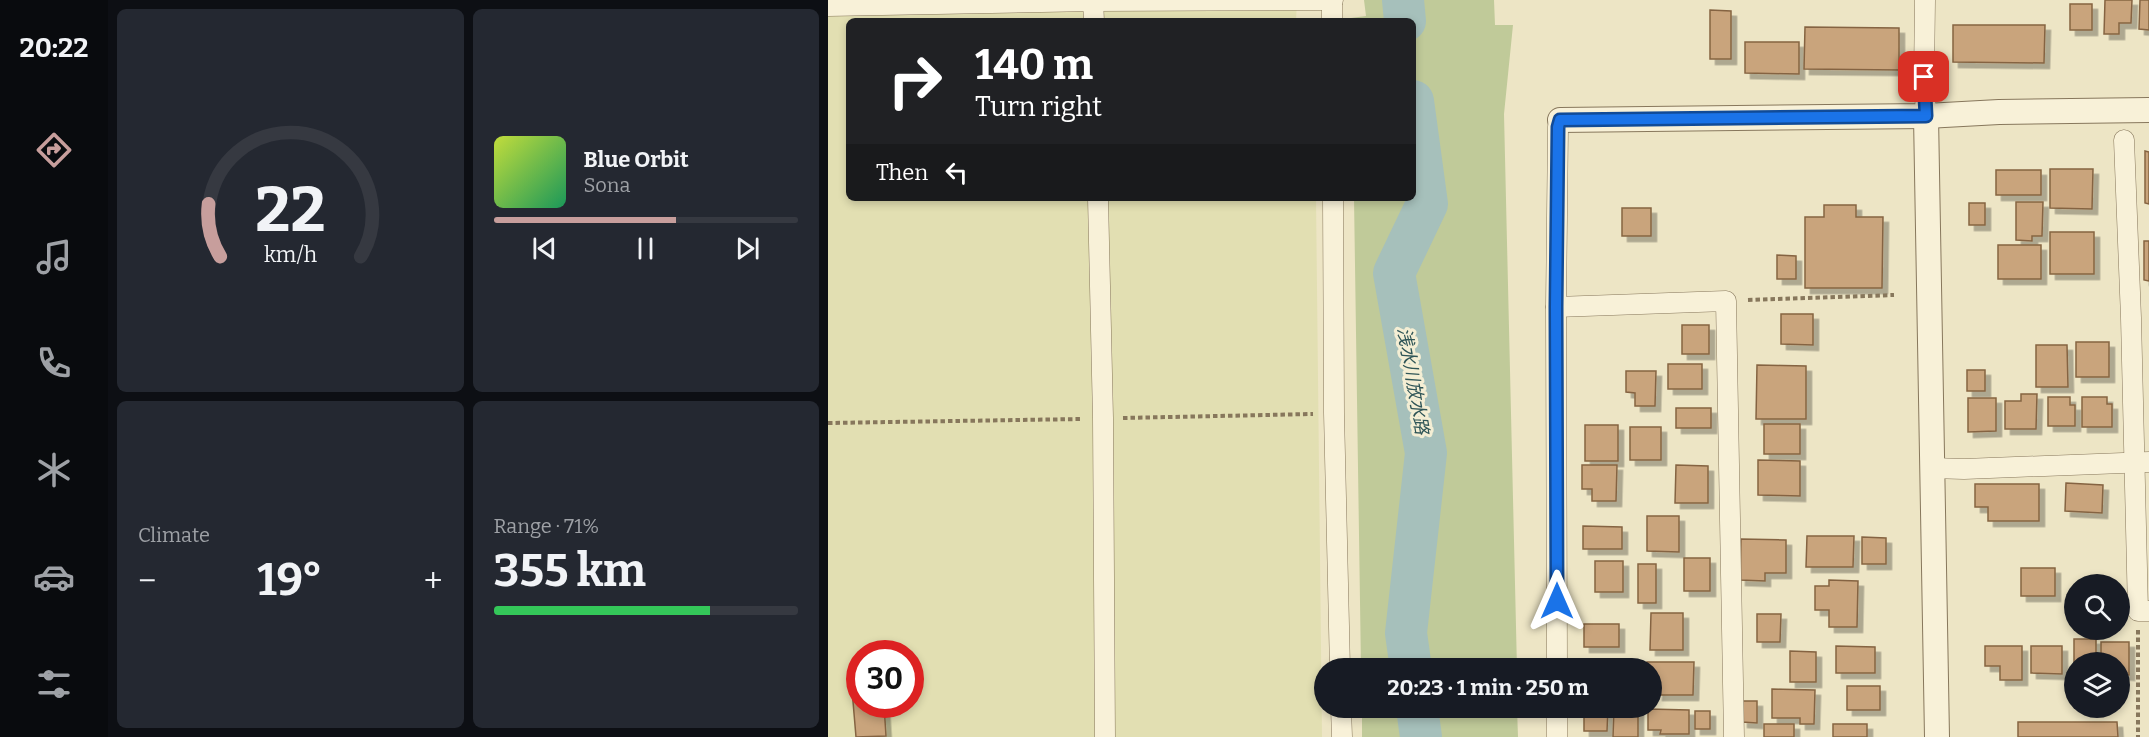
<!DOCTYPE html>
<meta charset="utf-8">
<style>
:root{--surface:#171b24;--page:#242831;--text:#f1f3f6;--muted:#9ea1a6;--line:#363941;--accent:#c79e9c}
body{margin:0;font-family:Bitter,"Noto Sans JP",serif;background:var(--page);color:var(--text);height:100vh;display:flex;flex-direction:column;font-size:22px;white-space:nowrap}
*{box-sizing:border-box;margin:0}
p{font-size:20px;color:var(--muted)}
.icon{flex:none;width:33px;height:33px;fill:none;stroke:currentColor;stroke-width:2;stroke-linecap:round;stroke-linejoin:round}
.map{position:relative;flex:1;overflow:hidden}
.drawer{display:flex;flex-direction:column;gap:9px;padding:9px;background:#0d0f14;width:720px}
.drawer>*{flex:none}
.hud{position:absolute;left:18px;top:18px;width:570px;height:183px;border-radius:9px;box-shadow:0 3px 9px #0003;background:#202124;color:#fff;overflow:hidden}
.controls{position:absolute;left:1236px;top:574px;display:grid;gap:12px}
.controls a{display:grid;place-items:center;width:66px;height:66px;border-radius:50%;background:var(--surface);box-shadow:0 3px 9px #0003;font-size:30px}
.speed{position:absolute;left:18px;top:640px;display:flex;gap:12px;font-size:30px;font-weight:700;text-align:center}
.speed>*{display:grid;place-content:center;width:78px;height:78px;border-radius:50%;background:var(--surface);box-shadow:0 3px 9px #0003;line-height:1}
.speed .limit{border:9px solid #d22;background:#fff;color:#111}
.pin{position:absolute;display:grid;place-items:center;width:51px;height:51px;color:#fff;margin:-26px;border-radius:12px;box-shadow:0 3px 9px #0006}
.me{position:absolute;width:66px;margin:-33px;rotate:0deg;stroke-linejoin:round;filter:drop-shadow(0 0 4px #0008)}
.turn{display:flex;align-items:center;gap:21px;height:126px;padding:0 30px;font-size:27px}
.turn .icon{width:78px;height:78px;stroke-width:2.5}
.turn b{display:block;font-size:42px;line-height:51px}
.then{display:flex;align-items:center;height:57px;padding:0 30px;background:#0003;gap:12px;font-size:22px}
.big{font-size:45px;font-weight:700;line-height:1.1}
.drawer .widget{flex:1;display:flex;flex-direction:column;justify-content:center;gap:9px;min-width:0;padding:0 21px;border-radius:9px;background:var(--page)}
.drawer .dial{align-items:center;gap:0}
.dial svg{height:156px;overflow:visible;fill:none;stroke:var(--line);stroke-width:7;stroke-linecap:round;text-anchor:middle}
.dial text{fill:var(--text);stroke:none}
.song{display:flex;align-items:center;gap:18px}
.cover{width:72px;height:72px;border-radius:9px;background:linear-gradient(135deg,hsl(70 70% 55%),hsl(150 70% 35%))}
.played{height:6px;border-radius:3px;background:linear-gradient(90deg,var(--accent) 60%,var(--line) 60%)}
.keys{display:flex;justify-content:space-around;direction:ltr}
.heat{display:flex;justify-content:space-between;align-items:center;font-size:33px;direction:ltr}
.charge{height:9px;border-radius:4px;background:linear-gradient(90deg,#34c759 71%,var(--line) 0)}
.drawer .tiles{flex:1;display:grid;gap:9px;grid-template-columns:repeat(2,1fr)}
.trip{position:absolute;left:486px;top:658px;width:348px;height:60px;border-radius:30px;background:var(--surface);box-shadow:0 3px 9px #0003;font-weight:700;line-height:60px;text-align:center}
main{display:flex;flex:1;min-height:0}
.menu{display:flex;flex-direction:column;width:108px;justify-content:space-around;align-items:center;background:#090b0e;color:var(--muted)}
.menu .icon{width:42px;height:42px}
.menu .active{color:var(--accent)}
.menu b{font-size:27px;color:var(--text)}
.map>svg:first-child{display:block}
</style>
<main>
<nav class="menu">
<b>20:22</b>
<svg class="icon active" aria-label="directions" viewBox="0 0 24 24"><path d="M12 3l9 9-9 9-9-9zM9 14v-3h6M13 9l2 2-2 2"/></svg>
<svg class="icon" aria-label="music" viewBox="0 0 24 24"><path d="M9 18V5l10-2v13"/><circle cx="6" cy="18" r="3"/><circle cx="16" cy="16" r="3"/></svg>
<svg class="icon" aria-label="phone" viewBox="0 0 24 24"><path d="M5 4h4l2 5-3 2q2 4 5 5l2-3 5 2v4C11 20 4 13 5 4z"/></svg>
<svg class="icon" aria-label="climate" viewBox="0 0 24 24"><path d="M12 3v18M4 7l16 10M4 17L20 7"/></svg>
<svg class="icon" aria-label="car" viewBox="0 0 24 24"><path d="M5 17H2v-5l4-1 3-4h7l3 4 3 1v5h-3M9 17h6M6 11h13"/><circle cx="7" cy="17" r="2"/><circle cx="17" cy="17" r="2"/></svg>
<svg class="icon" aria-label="filters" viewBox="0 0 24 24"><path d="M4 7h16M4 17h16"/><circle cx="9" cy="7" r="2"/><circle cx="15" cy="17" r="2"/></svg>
</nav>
<section class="drawer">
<div class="tiles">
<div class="widget dial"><svg viewBox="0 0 100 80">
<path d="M14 69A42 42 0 1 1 86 69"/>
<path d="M14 69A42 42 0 0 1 8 42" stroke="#c79e9c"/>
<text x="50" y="56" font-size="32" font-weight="700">22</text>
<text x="50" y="72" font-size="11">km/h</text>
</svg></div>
<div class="widget">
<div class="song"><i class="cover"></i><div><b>Blue Orbit</b><p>Sona</p></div></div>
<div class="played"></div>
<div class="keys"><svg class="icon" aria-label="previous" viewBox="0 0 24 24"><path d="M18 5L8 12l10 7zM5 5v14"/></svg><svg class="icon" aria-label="pause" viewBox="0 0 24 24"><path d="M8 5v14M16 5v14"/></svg><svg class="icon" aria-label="next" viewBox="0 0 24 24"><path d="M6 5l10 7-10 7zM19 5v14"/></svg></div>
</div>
<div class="widget"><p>Climate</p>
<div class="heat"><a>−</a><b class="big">19°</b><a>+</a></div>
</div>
<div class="widget"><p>Range · 71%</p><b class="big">355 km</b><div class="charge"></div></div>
</div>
</section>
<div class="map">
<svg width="1321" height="737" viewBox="0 0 1321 737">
<defs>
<filter id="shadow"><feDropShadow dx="5.5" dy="5.5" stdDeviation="0" flood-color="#0004"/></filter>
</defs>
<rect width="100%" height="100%" fill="#ede5c5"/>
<path fill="#e2dfb2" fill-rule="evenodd" d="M0,0H469L468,21H21V198H488L494,737H0ZM32,654H82V705H32Z"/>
<g fill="#c0ca99">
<polygon points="536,0 666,0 667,25 685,25 676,114 689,669 533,669 526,198 585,198 585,21 523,21 523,18 538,16"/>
<polygon points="534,708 689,708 690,737 534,737"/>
</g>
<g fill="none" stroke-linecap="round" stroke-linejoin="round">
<g stroke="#a6c0bb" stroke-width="42">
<polyline points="575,0 577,21"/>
<polyline points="583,669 578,633 598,453 566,273 599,204 585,101"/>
<polyline points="589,708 593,737"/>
</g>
</g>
<g fill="#c9a47c" stroke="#856442" stroke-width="1.5" filter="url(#shadow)">
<polygon points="1277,0 1304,0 1303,23 1291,23 1291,34 1276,34"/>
<polygon points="1312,0 1321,0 1321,30 1311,29"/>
<rect x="1242" y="4" width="22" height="26"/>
<polygon points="882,10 903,11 903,59 882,59"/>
<polygon points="1125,25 1217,25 1216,63 1125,62"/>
<polygon points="977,27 1071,28 1071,70 976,69"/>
<polygon points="917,42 971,42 971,74 917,73"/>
<polygon points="1317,151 1321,152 1321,204 1317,203"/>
<polygon points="1222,169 1265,169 1264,209 1222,208"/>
<rect x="1168" y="170" width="45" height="25"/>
<polygon points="1188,202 1215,202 1214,236 1204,236 1204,241 1188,240"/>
<rect x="1141" y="203" width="16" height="22"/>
<polygon points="996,205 1028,205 1028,217 1055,217 1054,288 977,288 977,217 996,217"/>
<rect x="794" y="208" width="29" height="28"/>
<rect x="1222" y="232" width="44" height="42"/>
<polygon points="1316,241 1321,241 1321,281 1316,280"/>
<rect x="1170" y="245" width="43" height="34"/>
<polygon points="949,255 968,256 968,279 949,279"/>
<polygon points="953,314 985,314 985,345 953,344"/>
<rect x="854" y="325" width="27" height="29"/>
<rect x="1248" y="342" width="33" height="35"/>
<polygon points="1208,345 1239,345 1240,387 1208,387"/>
<rect x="840" y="364" width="34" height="25"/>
<polygon points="929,365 978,366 978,419 928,419"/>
<rect x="1139" y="370" width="18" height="21"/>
<polygon points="798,371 828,371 827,406 807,406 807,393 798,392"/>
<polygon points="1193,394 1209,394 1208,429 1177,429 1177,401 1193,401"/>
<polygon points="1220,397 1242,397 1242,405 1247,405 1247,426 1220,426"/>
<polygon points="1254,397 1279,397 1279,404 1284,404 1284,427 1254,427"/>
<polygon points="1140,398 1168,398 1168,431 1140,432"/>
<rect x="848" y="408" width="35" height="20"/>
<rect x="936" y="424" width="36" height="30"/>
<rect x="757" y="425" width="33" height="36"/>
<rect x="802" y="427" width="31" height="33"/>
<polygon points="930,460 972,461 972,496 930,495"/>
<polygon points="754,465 789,465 788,501 764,501 764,489 754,489"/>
<polygon points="848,465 880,466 880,503 847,503"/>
<polygon points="1238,483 1275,485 1274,513 1237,511"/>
<polygon points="1147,484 1211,484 1211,521 1160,521 1160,507 1147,507"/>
<polygon points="819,516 851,516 851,552 819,551"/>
<polygon points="755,526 794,527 794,549 755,549"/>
<polygon points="979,536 1026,536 1025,567 978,567"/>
<polygon points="1034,537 1058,538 1058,564 1034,564"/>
<polygon points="913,539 958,540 958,573 937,573 937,581 912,580"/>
<rect x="856" y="558" width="26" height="33"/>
<rect x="767" y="561" width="28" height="31"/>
<rect x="810" y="564" width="18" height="39"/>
<rect x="1193" y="568" width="34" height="28"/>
<polygon points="1001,580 1030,581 1029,627 1001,627 1001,610 987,610 987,586 1001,586"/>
<rect x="1242" y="604" width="4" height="20"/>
<polygon points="823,613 855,613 855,650 822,650"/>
<polygon points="929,614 953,614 952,642 929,642"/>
<rect x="756" y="624" width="35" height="23"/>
<polygon points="1246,639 1268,639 1268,663 1246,663 1246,675"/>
<polygon points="1273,642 1301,642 1301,675 1292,674 1292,663 1273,663"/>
<polygon points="1008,646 1047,647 1047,673 1008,673"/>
<polygon points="1157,646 1194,646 1194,680 1172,680 1172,666 1157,666"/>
<polygon points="1203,646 1234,646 1234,674 1203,673"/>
<polygon points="962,651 988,652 988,682 962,682"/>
<polygon points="819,662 866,662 865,695 829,695 830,685 824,685 824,669 819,669"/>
<polygon points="22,666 32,666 32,705 56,705 58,736 28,737"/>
<rect x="777" y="666" width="32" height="3"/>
<rect x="1019" y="686" width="33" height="24"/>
<polygon points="944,689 987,690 986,724 972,724 972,718 944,718"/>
<polygon points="914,701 929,701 929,723 914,722"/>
<polygon points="756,708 780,708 779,731 756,731"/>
<polygon points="786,708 810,708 810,737 785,737"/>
<polygon points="820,709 861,710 861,734 832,734 833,730 820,730"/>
<rect x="867" y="711" width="15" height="18"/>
<polygon points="1190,722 1289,722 1290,737 1190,737"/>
<rect x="936" y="724" width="30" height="13"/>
<rect x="1005" y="724" width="34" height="13"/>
</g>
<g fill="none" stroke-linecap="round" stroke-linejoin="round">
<defs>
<g id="minor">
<polyline points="265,0 266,21"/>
<polyline points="504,0 504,21"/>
<polyline points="1097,0 1096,77 1098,116"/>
<polyline points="0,6 265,1 505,0"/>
<polyline points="1296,140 1303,318 1310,611 1321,611"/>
<polyline points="270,198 275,418 277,737"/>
<polyline points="505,198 506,413 512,669"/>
<polyline points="728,307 898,301 906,737"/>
<polyline points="1103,468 1136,469 1321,462"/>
<polyline points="729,669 728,307 730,127 732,120"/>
<polyline points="513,708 514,737"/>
<polyline points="729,708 729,737"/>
</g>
<g id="tertiary">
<polyline points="1098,116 1109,737"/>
<polyline points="732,120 1098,116 1171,112 1321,110"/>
</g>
</defs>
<use href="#minor" stroke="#87775c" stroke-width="21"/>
<use href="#tertiary" stroke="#87775c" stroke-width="26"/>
<g stroke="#87775c" stroke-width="4" stroke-dasharray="4.5 3" stroke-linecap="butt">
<polyline points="920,300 1066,295"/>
<polyline points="295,418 485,414"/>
<polyline points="0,423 254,419"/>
<polyline points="1310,630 1310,737"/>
</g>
<use href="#minor" stroke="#f8f1d8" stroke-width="20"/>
<use href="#tertiary" stroke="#f8f1d8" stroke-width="24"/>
</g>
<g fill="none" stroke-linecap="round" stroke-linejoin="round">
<defs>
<polyline id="route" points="729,601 728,307 730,127 732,120 1098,116 1096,77"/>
</defs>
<use href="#route" stroke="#114b97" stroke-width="15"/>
<use href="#route" stroke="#1a73e8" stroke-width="10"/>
</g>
<g text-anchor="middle" stroke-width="6" stroke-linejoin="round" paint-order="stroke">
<g font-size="18" font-style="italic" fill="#2f5557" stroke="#f4eed4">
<text transform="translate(585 381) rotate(80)" y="6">浅水川放水路</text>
</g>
</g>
</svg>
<div class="controls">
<a><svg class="icon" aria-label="search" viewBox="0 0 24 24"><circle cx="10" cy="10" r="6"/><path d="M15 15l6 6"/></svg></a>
<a><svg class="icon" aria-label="layers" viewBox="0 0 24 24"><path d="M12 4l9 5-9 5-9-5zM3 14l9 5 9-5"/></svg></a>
</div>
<div class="speed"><div class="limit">30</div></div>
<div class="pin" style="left:1096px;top:77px;background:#d93025"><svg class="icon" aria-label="arrive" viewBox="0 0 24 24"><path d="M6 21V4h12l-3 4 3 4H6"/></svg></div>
<svg class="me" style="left:729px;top:601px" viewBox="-20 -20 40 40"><path d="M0-17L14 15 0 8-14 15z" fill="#1a73e8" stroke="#fff" stroke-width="4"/></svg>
<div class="trip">20:23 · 1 min · 250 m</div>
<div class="hud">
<div class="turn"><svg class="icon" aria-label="right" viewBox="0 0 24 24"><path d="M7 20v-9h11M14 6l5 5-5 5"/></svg><div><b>140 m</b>Turn right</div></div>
<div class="then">Then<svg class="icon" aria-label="left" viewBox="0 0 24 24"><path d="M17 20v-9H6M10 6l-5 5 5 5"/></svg></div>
</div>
</div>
</main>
